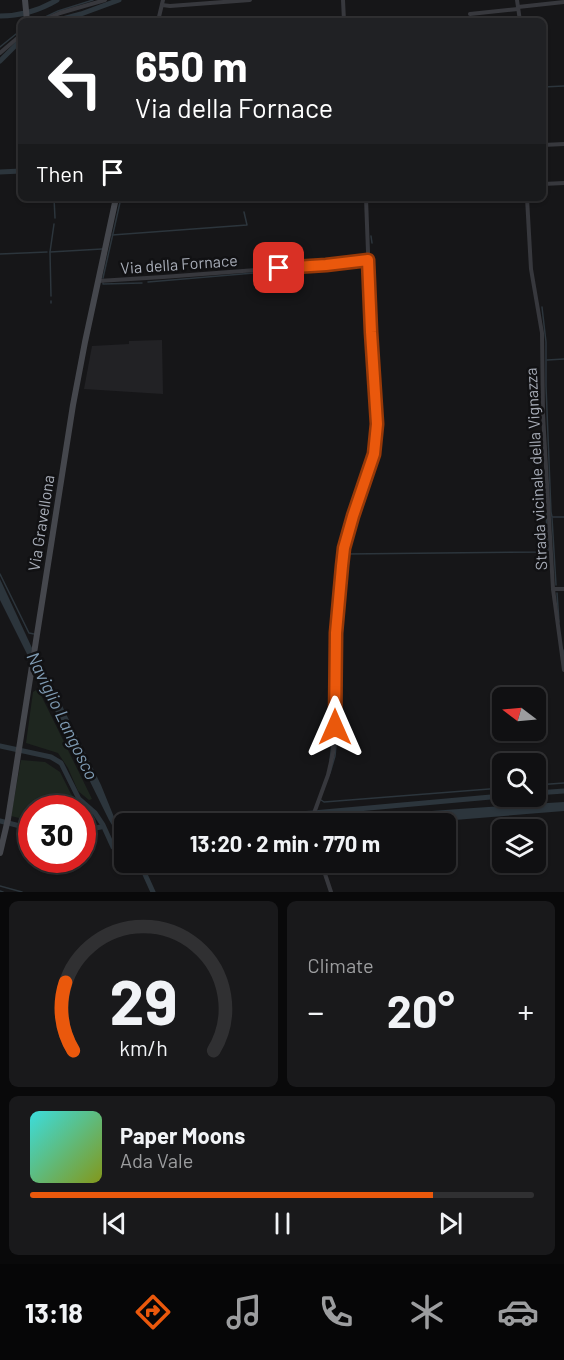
<!DOCTYPE html>
<meta charset="utf-8">
<style>
:root{--surface:#101012;--page:#19191b;--text:#f1f3f6;--muted:#9c9d9f;--line:#303032;--accent:#ea580c}
body{margin:0;font-family:Barlow,sans-serif;background:var(--page);color:var(--text);height:100vh;display:flex;flex-direction:column;font-size:22px;white-space:nowrap}
*{box-sizing:border-box;margin:0}
p{font-size:20px;color:var(--muted)}
.icon{flex:none;width:33px;height:33px;fill:none;stroke:currentColor;stroke-width:2;stroke-linecap:round;stroke-linejoin:round}
.map{position:relative;height:892px;overflow:hidden}
.panel{display:flex;flex-direction:column;gap:9px;padding:9px;background:#09090a;flex:1}
.panel>*{flex:none}
.top-card{position:absolute;left:18px;top:18px;width:528px;height:183px;border-radius:9px;box-shadow:0 2px 4px #0004,0 0 0 2px var(--line);background:#202124;color:#fff;overflow:hidden}
.needle{width:39px;rotate:286deg}
.controls{position:absolute;left:492px;top:687px;display:grid;gap:12px}
.controls a{display:grid;place-items:center;width:54px;height:54px;border-radius:9px;background:var(--surface);box-shadow:0 2px 4px #0004,0 0 0 2px var(--line);font-size:30px}
.speed{position:absolute;left:18px;top:795px;display:flex;gap:12px;font-size:30px;font-weight:700;text-align:center}
.speed>*{display:grid;place-content:center;width:78px;height:78px;border-radius:50%;background:var(--surface);box-shadow:0 2px 4px #0004,0 0 0 2px var(--line);line-height:1}
.speed .limit{border:9px solid #d22;background:#fff;color:#111}
.pin{position:absolute;display:grid;place-items:center;width:51px;height:51px;color:#fff;margin:-26px;border-radius:12px;box-shadow:0 3px 9px #0006}
.me{position:absolute;width:66px;margin:-33px;rotate:0deg;stroke-linejoin:round;filter:drop-shadow(0 0 4px #0008)}
.turn{display:flex;align-items:center;gap:21px;height:126px;padding:0 18px;font-size:27px}
.turn .icon{width:78px;height:78px;stroke-width:2.5}
.turn b{display:block;font-size:42px;line-height:51px}
.then{display:flex;align-items:center;height:57px;padding:0 18px;background:#0003;gap:12px;font-size:22px}
.big{font-size:45px;font-weight:700;line-height:1.1}
.panel .card{flex:1;display:flex;flex-direction:column;justify-content:center;gap:9px;min-width:0;padding:0 21px;border-radius:9px;background:var(--page)}
.panel .dial{align-items:center;gap:0}
.dial svg{height:156px;overflow:visible;fill:none;stroke:var(--line);stroke-width:7;stroke-linecap:round;text-anchor:middle}
.dial text{fill:var(--text);stroke:none}
.song{display:flex;align-items:center;gap:18px}
.cover{width:72px;height:72px;border-radius:9px;background:linear-gradient(135deg,hsl(180 70% 55%),hsl(70 70% 35%))}
.played{height:6px;border-radius:3px;background:linear-gradient(90deg,var(--accent) 80%,var(--line) 80%)}
.keys{display:flex;justify-content:space-around;direction:ltr}
.heat{display:flex;justify-content:space-between;align-items:center;font-size:33px;direction:ltr}
.panel .tiles{flex:1;display:grid;gap:9px;grid-template-columns:1fr 1fr}
.card:last-child{grid-column:span 2}
.trip{position:absolute;left:114px;top:813px;width:342px;height:60px;border-radius:9px;background:var(--surface);box-shadow:0 2px 4px #0004,0 0 0 2px var(--line);font-weight:700;line-height:60px;text-align:center}
.tab-bar{display:flex;height:96px;justify-content:space-around;align-items:center;background:#060607;color:var(--muted)}
.tab-bar .icon{width:42px;height:42px}
.tab-bar .selected{color:var(--accent)}
.tab-bar b{font-size:27px;color:var(--text)}
.map>svg:first-child{display:block}
</style>
<div class="map">
<svg width="564" height="892" viewBox="0 0 564 892">
<rect width="100%" height="100%" fill="#161618"/>
<polygon fill="#222225" points="162,340 163,394 84,389 92,346 129,344 129,341"/>
<g fill="#1e261f">
<polygon points="38,689 92,799 89,800 78,791 68,768 58,753 26,743 33,692"/>
<polygon points="21,760 45,762 60,772 71,794 89,814 95,823 83,824 82,808 32,808 31,821 11,816"/>
</g>
<g fill="#2c353c">
<polygon points="0,579 32,648 30,660 0,600"/>
<polygon points="37,657 40,663 41,663 101,785 116,822 124,835 124,845 109,820 35,670"/>
<path d="M564,802V811L418,823H313L319,820C401,813 482,807 564,802Z"/>
</g>
<g fill="none" stroke-linecap="round" stroke-linejoin="round">
<g stroke="#2c353c" stroke-width="1.5">
<polyline points="39,20 58,11 93,0"/>
<polyline points="0,47 21,30"/>
<polyline points="543,87 564,86"/>
<polyline points="54,198 55,218"/>
<polyline points="112,235 247,225 244,212"/>
<polyline points="371,236 372,243"/>
<polyline points="50,252 102,249"/>
<polyline points="0,254 47,252"/>
<polyline points="259,273 361,265 364,267 374,426 372,447"/>
<polyline points="103,278 121,198"/>
<polyline points="148,282 254,273"/>
<polyline points="103,283 103,284 142,283"/>
<polyline points="51,296 50,252 54,224"/>
<polyline points="51,303 51,301"/>
<polyline points="542,307 546,342 546,386 551,512 552,517 564,517"/>
<polyline points="547,360 564,359"/>
<polyline points="552,518 556,585"/>
<polyline points="346,554 545,552 548,551 548,547 546,513"/>
<polyline points="0,574 29,633 34,634"/>
<polyline points="557,593 559,622"/>
<polyline points="563,650 564,655"/>
<polyline points="333,736 334,628 341,554 344,537 369,461"/>
<polyline points="330,760 332,744"/>
<polyline points="330,773 335,756 338,725"/>
<polyline points="536,785 564,783"/>
<polyline points="321,800 324,802 502,788"/>
<polyline points="0,886 22,892"/>
<polyline points="0,891 3,892"/>
</g>
<g stroke="#2c353c" stroke-width="5">
<path d="M0,16C19,16 40,10 57,0"/>
<polyline points="55,21 81,14 119,0"/>
<polyline points="0,61 21,40"/>
<polyline points="0,172 21,171"/>
<polyline points="0,746 51,757 61,763 79,799 95,813 103,825 113,847 124,858"/>
<polyline points="536,793 564,791"/>
<polyline points="0,821 32,829"/>
<polyline points="154,824 313,813 502,796"/>
<polyline points="122,826 124,826"/>
<polyline points="82,830 101,827"/>
<polyline points="129,862 143,870 153,892"/>
</g>
<g stroke="#37383d" stroke-width="4">
<polyline points="343,0 344,21"/>
<polyline points="517,0 520,21"/>
<polyline points="162,5 170,6 250,0"/>
<polyline points="518,7 564,2"/>
<polyline points="470,14 518,9"/>
<polyline points="42,21 60,13 105,0"/>
<polyline points="158,21 163,0"/>
<polyline points="0,53 21,35"/>
<polyline points="543,145 564,144"/>
<polyline points="543,184 564,183"/>
<polyline points="527,198 531,269 542,333 543,414 553,589 564,670"/>
<polyline points="98,281 163,277 325,265 368,260"/>
<polyline points="553,589 564,589"/>
<polyline points="310,824 328,775 333,753 336,723 335,685 337,618 344,548 353,517 370,468 375,442 377,411 371,332 366,198"/>
<polyline points="321,862 331,892"/>
</g>
<g stroke="#45474d" stroke-width="6">
<polyline points="25,0 27,21"/>
<polyline points="0,853 8,819 73,405 85,342 116,198"/>
</g>
</g>
<g fill="none" stroke-linecap="round" stroke-linejoin="round">
<defs>
<polyline id="route" points="279,268 326,265 368,260 371,332 377,424 374,454 353,516 344,548 342,566 336,633 335,727"/>
</defs>
<use href="#route" stroke="#983908" stroke-width="15"/>
<use href="#route" stroke="#ea580c" stroke-width="10"/>
</g>
<g text-anchor="middle" stroke-width="5" stroke-linejoin="round" paint-order="stroke">
<g font-size="16" fill="#a8adb8" stroke="#111113">
<text transform="translate(179 264) rotate(-4)" y="6">Via della Fornace</text>
<text transform="translate(536 469) rotate(-93)" y="6">Strada vicinale della Vignazza</text>
<text transform="translate(41 523) rotate(-81)" y="6">Via Gravellona</text>
</g>
<g font-size="18" font-style="italic" fill="#7f9bb3" stroke="#111113">
<text transform="translate(62 716) rotate(64)" y="6">Naviglio Langosco</text>
</g>
</g>
</svg>
<div class="controls">
<a><svg class="needle" viewBox="-14 -14 28 28"><path d="M0-13l5 13h-10z" fill="#e53935"/><path d="M0 13l5-13h-10z" fill="#9c9d9f"/></svg></a>
<a><svg class="icon" aria-label="search" viewBox="0 0 24 24"><circle cx="10" cy="10" r="6"/><path d="M15 15l6 6"/></svg></a>
<a><svg class="icon" aria-label="layers" viewBox="0 0 24 24"><path d="M12 4l9 5-9 5-9-5zM3 14l9 5 9-5"/></svg></a>
</div>
<div class="speed"><div class="limit">30</div></div>
<div class="pin" style="left:279px;top:268px;background:#d93025"><svg class="icon" aria-label="arrive" viewBox="0 0 24 24"><path d="M6 21V4h12l-3 4 3 4H6"/></svg></div>
<svg class="me" style="left:335px;top:727px" viewBox="-20 -20 40 40"><path d="M0-17L14 15 0 8-14 15z" fill="#ea580c" stroke="#fff" stroke-width="4"/></svg>
<div class="trip">13:20 · 2 min · 770 m</div>
<div class="top-card">
<div class="turn"><svg class="icon" aria-label="left" viewBox="0 0 24 24"><path d="M17 20v-9H6M10 6l-5 5 5 5"/></svg><div><b>650 m</b>Via della Fornace</div></div>
<div class="then">Then<svg class="icon" aria-label="arrive" viewBox="0 0 24 24"><path d="M6 21V4h12l-3 4 3 4H6"/></svg></div>
</div>
</div>
<section class="panel">
<div class="tiles">
<div class="card dial"><svg viewBox="0 0 100 80">
<path d="M14 69A42 42 0 1 1 86 69"/>
<path d="M14 69A42 42 0 0 1 10 34" stroke="#ea580c"/>
<text x="50" y="56" font-size="32" font-weight="700">29</text>
<text x="50" y="72" font-size="11">km/h</text>
</svg></div>
<div class="card"><p>Climate</p>
<div class="heat"><a>−</a><b class="big">20°</b><a>+</a></div>
</div>
<div class="card">
<div class="song"><i class="cover"></i><div><b>Paper Moons</b><p>Ada Vale</p></div></div>
<div class="played"></div>
<div class="keys"><svg class="icon" aria-label="previous" viewBox="0 0 24 24"><path d="M18 5L8 12l10 7zM5 5v14"/></svg><svg class="icon" aria-label="pause" viewBox="0 0 24 24"><path d="M8 5v14M16 5v14"/></svg><svg class="icon" aria-label="next" viewBox="0 0 24 24"><path d="M6 5l10 7-10 7zM19 5v14"/></svg></div>
</div>
</div>
</section>
<nav class="tab-bar">
<b>13:18</b>
<svg class="icon selected" aria-label="directions" viewBox="0 0 24 24"><path d="M12 3l9 9-9 9-9-9zM9 14v-3h6M13 9l2 2-2 2"/></svg>
<svg class="icon" aria-label="music" viewBox="0 0 24 24"><path d="M9 18V5l10-2v13"/><circle cx="6" cy="18" r="3"/><circle cx="16" cy="16" r="3"/></svg>
<svg class="icon" aria-label="phone" viewBox="0 0 24 24"><path d="M5 4h4l2 5-3 2q2 4 5 5l2-3 5 2v4C11 20 4 13 5 4z"/></svg>
<svg class="icon" aria-label="climate" viewBox="0 0 24 24"><path d="M12 3v18M4 7l16 10M4 17L20 7"/></svg>
<svg class="icon" aria-label="car" viewBox="0 0 24 24"><path d="M5 17H2v-5l4-1 3-4h7l3 4 3 1v5h-3M9 17h6M6 11h13"/><circle cx="7" cy="17" r="2"/><circle cx="17" cy="17" r="2"/></svg>
</nav>
